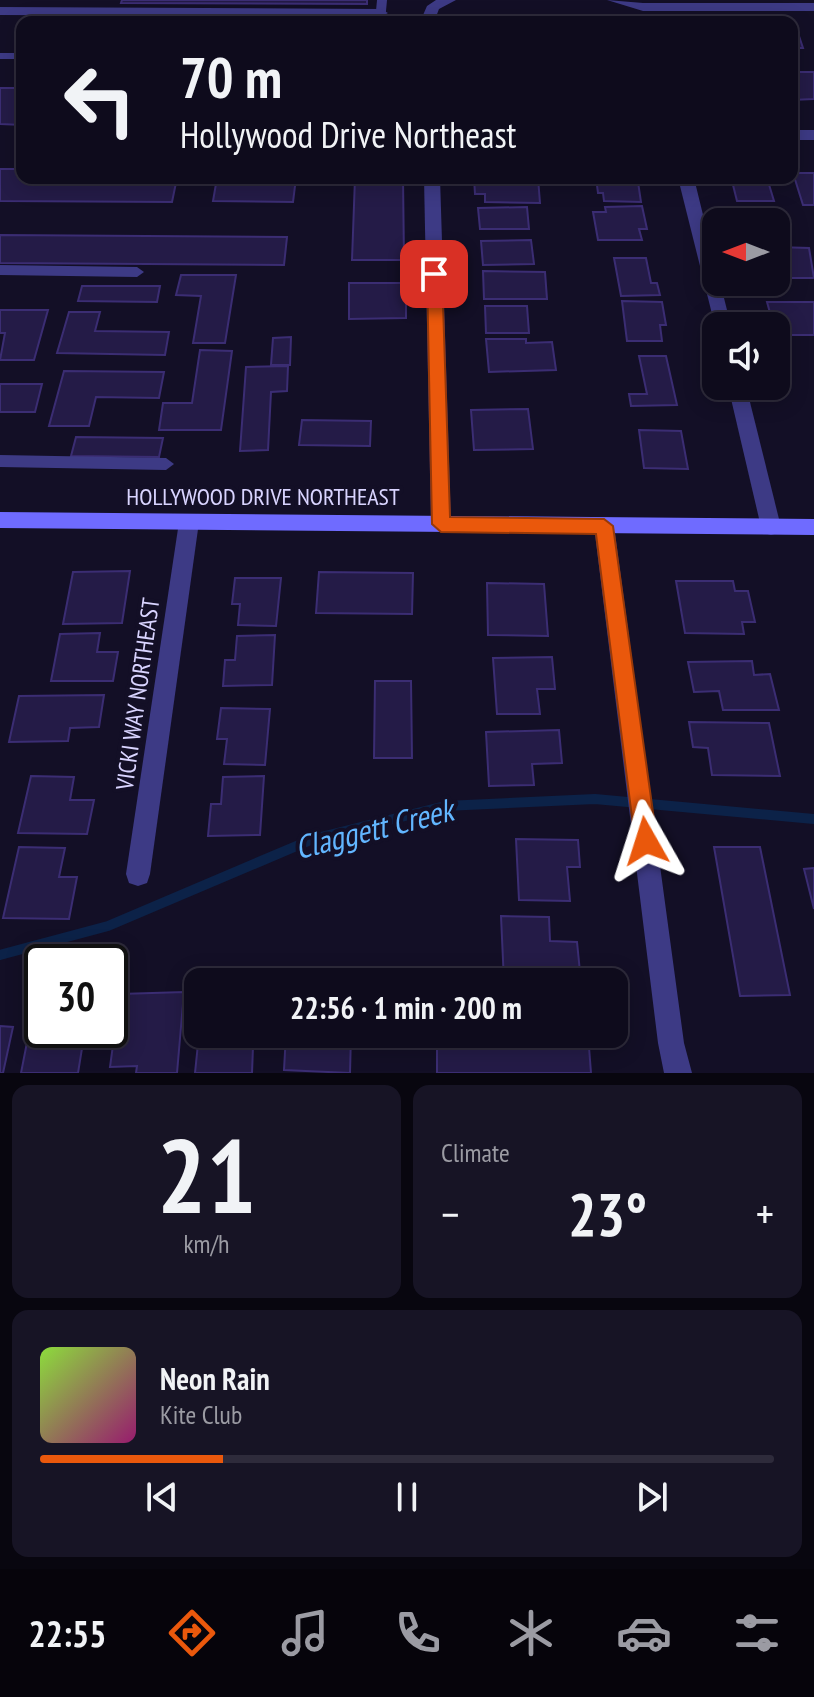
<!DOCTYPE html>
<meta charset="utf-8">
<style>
:root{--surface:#0e0b1c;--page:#171425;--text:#f1f3f6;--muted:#9b9ba3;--line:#2e2b3b;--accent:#ea580c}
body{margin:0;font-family:"PT Sans Narrow",sans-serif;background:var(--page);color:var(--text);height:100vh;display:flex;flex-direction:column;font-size:30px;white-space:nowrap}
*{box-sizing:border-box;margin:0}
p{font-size:26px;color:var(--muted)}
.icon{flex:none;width:44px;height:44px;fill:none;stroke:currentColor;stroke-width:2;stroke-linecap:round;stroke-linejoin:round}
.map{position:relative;height:1073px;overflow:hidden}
.sheet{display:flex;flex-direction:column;gap:12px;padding:12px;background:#08060f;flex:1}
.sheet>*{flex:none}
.hud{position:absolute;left:16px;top:16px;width:782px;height:168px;border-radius:16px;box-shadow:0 4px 20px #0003,0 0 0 2px var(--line);background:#0e0b1c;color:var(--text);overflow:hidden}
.needle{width:52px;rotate:270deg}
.tools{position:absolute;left:702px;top:208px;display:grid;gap:16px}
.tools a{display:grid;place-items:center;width:88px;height:88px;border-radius:16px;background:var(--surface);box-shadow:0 4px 20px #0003,0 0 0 2px var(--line);font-size:40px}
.speed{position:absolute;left:24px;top:944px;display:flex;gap:16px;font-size:40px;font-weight:700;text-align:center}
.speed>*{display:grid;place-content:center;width:104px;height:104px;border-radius:50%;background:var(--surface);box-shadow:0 4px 20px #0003,0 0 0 2px var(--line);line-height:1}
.speed .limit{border:4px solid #111;border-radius:12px;background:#fff;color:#111}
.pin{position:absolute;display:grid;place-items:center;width:68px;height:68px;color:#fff;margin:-34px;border-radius:16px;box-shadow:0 4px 12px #0006}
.me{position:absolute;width:88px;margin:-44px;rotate:354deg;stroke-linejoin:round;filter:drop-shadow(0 0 6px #0008)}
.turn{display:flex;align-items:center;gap:28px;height:168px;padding:0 32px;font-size:36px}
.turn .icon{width:104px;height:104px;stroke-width:2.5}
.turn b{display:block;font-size:56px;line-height:68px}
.big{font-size:60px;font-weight:800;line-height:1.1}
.sheet .widget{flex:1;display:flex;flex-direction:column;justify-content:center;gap:12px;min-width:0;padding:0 28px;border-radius:16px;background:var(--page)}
.sheet .dial{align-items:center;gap:0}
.dial b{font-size:104px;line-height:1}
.song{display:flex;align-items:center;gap:24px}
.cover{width:96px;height:96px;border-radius:12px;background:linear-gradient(135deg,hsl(90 70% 55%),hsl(320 70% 35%))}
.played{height:8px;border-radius:4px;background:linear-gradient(90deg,var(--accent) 25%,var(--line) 25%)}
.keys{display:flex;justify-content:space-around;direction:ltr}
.heat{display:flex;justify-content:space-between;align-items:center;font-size:44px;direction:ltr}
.sheet .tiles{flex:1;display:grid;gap:12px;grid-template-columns:1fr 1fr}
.widget:last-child{grid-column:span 2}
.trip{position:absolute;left:184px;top:968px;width:444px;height:80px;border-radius:16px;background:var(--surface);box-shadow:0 4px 20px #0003,0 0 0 2px var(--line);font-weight:800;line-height:80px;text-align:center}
.menu{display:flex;height:128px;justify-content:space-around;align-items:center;background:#06040b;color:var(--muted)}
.menu .icon{width:56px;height:56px}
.menu .on{color:var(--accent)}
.menu b{font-size:36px;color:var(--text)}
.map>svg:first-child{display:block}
</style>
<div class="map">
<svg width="814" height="1073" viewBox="0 0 814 1073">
<rect width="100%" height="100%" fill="#130f26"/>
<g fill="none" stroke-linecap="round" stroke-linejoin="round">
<polyline stroke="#0c2248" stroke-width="10" points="0,955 108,926 313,839 445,806 595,799 814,819"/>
</g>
<g fill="#241b47" stroke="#3b2d73" stroke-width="2">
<polygon points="122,0 367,0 367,4 121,3"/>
<polygon points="477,19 537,19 538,22 477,22"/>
<polygon points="792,30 797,30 803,48 792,48"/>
<polygon points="792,72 814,72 814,99 792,100"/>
<polygon points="0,88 22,88 22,125 0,124"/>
<polygon points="0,169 22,169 22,178 177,178 172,202 0,201"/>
<polygon points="793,173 814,173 814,205 803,205"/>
<polygon points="217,178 296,178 293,202 213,201"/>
<polygon points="355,178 403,178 404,260 352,260"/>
<polygon points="474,178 538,178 540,203 485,202 485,194 475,194"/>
<polygon points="596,178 630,178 631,182 638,182 641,202 604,201 603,193 598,193"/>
<polygon points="737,178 767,178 774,201 737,201 733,185 739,185"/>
<polygon points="642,206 647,229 639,229 642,240 598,240 593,212 606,212 605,207"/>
<polygon points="527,207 529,229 480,229 478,208"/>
<polygon points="0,235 287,237 284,265 0,263"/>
<polygon points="531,240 534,264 483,265 481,241"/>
<polygon points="776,247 809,248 814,278 776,278"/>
<polygon points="614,258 646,258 651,283 657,283 660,295 621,296"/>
<polygon points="483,271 545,272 547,299 484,299"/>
<polygon points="181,275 236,275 225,343 193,343 201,296 176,295"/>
<polygon points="349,283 406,283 406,318 349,319"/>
<polygon points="82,286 160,286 157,302 78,301"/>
<polygon points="622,301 662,302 666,325 660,325 662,341 627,341"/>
<polygon points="767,302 814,302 814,335 789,335 785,320 772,320"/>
<polygon points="485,306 527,306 529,333 486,333"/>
<polygon points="0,310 48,310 34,360 0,360 5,333 0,333"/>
<polygon points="69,312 100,312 95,331 169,332 165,355 57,353"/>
<polygon points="291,337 290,365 271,365 273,338"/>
<polygon points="486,339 526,339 526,343 552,342 556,370 489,372"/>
<polygon points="200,350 232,351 221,430 159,430 163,403 192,403"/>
<polygon points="639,356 666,356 677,405 631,406 629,394 647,394"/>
<polygon points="288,366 287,391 271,392 268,450 240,451 246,367"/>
<polygon points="64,371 164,372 159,398 96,397 89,426 49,426"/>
<polygon points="0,384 42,384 35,412 0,412"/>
<polygon points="528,409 533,449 474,450 471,410"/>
<polygon points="302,420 371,421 370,446 299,445"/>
<polygon points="639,430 681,431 688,469 644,468"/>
<polygon points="76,437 163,438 159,457 71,456"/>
<polygon points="130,571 122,623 63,624 73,572"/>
<polygon points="319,572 413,573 412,614 316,613"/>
<polygon points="235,578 281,578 276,626 238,625 240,604 232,604"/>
<polygon points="676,581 733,581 735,591 748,591 755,622 742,622 744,634 685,633"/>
<polygon points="487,583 544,584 548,636 488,635"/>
<polygon points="100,633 97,652 118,652 113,681 51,681 60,634"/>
<polygon points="275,635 272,685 223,686 225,660 235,660 237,636"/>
<polygon points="552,657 555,689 537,689 540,714 497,714 493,658"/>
<polygon points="752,661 754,675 770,674 779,710 723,710 719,691 694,692 688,662"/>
<polygon points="375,681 411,681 412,758 374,758"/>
<polygon points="104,695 99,727 70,728 68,741 9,742 19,696"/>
<polygon points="221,708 270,709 265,765 224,764 227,739 217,739"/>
<polygon points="689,722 769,723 780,776 712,775 708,748 693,747"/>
<polygon points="559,730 562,763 532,764 534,785 489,786 486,732"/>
<polygon points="31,776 74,777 70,800 94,800 87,834 18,833"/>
<polygon points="264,776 260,835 208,836 211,804 221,804 223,777"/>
<polygon points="516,839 578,840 580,867 567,867 570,901 519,900"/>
<polygon points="19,847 65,848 59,877 77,877 69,919 3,918"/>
<polygon points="714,847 760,847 790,995 740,996"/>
<polygon points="814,868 814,909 804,869"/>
<polygon points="501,916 549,917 550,941 577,942 581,982 504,982"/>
<polygon points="184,992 177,1073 136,1073 137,1066 110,1067 120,994"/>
<polygon points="31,1022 42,1022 42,1030 85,1030 78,1073 21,1073"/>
<polygon points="0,1026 13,1027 3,1073 0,1073"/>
<polygon points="199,1034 268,1034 267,1047 253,1047 252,1073 195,1073"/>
<polygon points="286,1034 351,1034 350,1073 284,1070"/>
<polygon points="437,1045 589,1047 591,1073 437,1073"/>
</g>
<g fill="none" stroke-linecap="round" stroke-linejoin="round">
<g fill="#3d3a85" fill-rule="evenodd">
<polygon points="377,0 387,0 385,22 375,22"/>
<rect x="0" y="53" width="22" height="6"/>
<polygon points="0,265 137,267 144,272 137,277 0,275"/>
<polygon points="0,455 166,458 174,464 166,470 0,467"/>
</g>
<g fill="#3d3a85" fill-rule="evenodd">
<polygon points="436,0 456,0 439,9 434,22 420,22 427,6"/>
<polygon points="607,0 643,3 814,3 814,11 643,11"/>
<polygon points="0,7 381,9 388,13 381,17 0,15"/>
<rect x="792" y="130" width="22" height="10"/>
<polygon points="424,178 440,178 451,524 448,530 441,532 434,530 431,524"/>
<polygon points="678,178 694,178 716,268 716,282 720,282 731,326 716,326 716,330"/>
<polygon points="728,386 746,386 781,527 778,533 771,535 764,533 761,527"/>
<polygon points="189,514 196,516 199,522 150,874 147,883 138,886 129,883 126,874 179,522 182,516"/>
<polygon points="604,518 611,520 614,526 684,1043 692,1073 664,1073 658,1043 594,526 597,520"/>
</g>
<polygon fill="#6f6bff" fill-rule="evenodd" points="0,512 814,519 814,535 0,528"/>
</g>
<polygon fill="#ea580c" stroke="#983908" stroke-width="2" points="434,268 442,274 450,517 604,519 613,526 657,841 653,848 646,852 638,848 635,841 596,534 441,532 432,524 427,274"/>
<g text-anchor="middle" stroke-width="8" stroke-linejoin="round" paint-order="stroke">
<g font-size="24" fill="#d9d4ff" stroke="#130f26">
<text x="263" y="505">HOLLYWOOD DRIVE NORTHEAST</text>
<text transform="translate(138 694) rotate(-82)" y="8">VICKI WAY NORTHEAST</text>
</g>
<g font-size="32" font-style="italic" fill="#62b6ff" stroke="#130f26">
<text transform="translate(374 829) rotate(-14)" y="11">Claggett Creek</text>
</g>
</g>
</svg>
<div class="tools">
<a><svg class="needle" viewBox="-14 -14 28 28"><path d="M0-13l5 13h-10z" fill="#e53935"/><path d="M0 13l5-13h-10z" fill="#9b9ba3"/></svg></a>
<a><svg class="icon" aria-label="sound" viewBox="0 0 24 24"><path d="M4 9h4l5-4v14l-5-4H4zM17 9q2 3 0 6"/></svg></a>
</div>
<div class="speed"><div class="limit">30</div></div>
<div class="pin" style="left:434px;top:274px;background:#d93025"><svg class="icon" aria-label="arrive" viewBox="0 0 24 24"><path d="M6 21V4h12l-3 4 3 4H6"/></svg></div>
<svg class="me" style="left:646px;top:841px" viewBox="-20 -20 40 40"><path d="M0-17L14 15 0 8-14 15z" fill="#ea580c" stroke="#fff" stroke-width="4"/></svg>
<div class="trip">22:56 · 1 min · 200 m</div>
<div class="hud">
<div class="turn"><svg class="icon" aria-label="left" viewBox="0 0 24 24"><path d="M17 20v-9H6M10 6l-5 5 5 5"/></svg><div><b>70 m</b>Hollywood Drive Northeast</div></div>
</div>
</div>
<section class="sheet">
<div class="tiles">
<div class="widget dial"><b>21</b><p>km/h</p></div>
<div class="widget"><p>Climate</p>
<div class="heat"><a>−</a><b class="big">23°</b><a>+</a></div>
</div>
<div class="widget">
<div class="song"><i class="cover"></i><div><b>Neon Rain</b><p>Kite Club</p></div></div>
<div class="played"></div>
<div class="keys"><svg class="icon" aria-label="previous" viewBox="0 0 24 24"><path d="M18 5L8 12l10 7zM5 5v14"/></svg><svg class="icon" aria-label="pause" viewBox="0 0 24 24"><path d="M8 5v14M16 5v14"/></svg><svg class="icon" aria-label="next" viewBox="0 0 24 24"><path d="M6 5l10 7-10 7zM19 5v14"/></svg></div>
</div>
</div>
</section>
<nav class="menu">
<b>22:55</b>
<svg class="icon on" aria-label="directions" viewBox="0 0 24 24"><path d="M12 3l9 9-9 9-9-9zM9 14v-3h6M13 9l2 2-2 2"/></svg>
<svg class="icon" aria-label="music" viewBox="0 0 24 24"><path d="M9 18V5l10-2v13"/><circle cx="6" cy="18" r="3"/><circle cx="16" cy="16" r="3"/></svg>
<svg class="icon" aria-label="phone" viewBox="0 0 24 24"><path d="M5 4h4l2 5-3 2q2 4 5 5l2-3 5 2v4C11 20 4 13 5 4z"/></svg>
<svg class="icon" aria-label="climate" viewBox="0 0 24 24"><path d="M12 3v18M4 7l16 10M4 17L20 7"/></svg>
<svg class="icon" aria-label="car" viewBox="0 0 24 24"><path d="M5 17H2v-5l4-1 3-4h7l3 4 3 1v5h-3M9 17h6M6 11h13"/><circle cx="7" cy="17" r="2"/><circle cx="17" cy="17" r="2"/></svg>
<svg class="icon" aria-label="filters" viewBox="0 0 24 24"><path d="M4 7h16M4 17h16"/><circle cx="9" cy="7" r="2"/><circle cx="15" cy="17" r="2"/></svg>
</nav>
